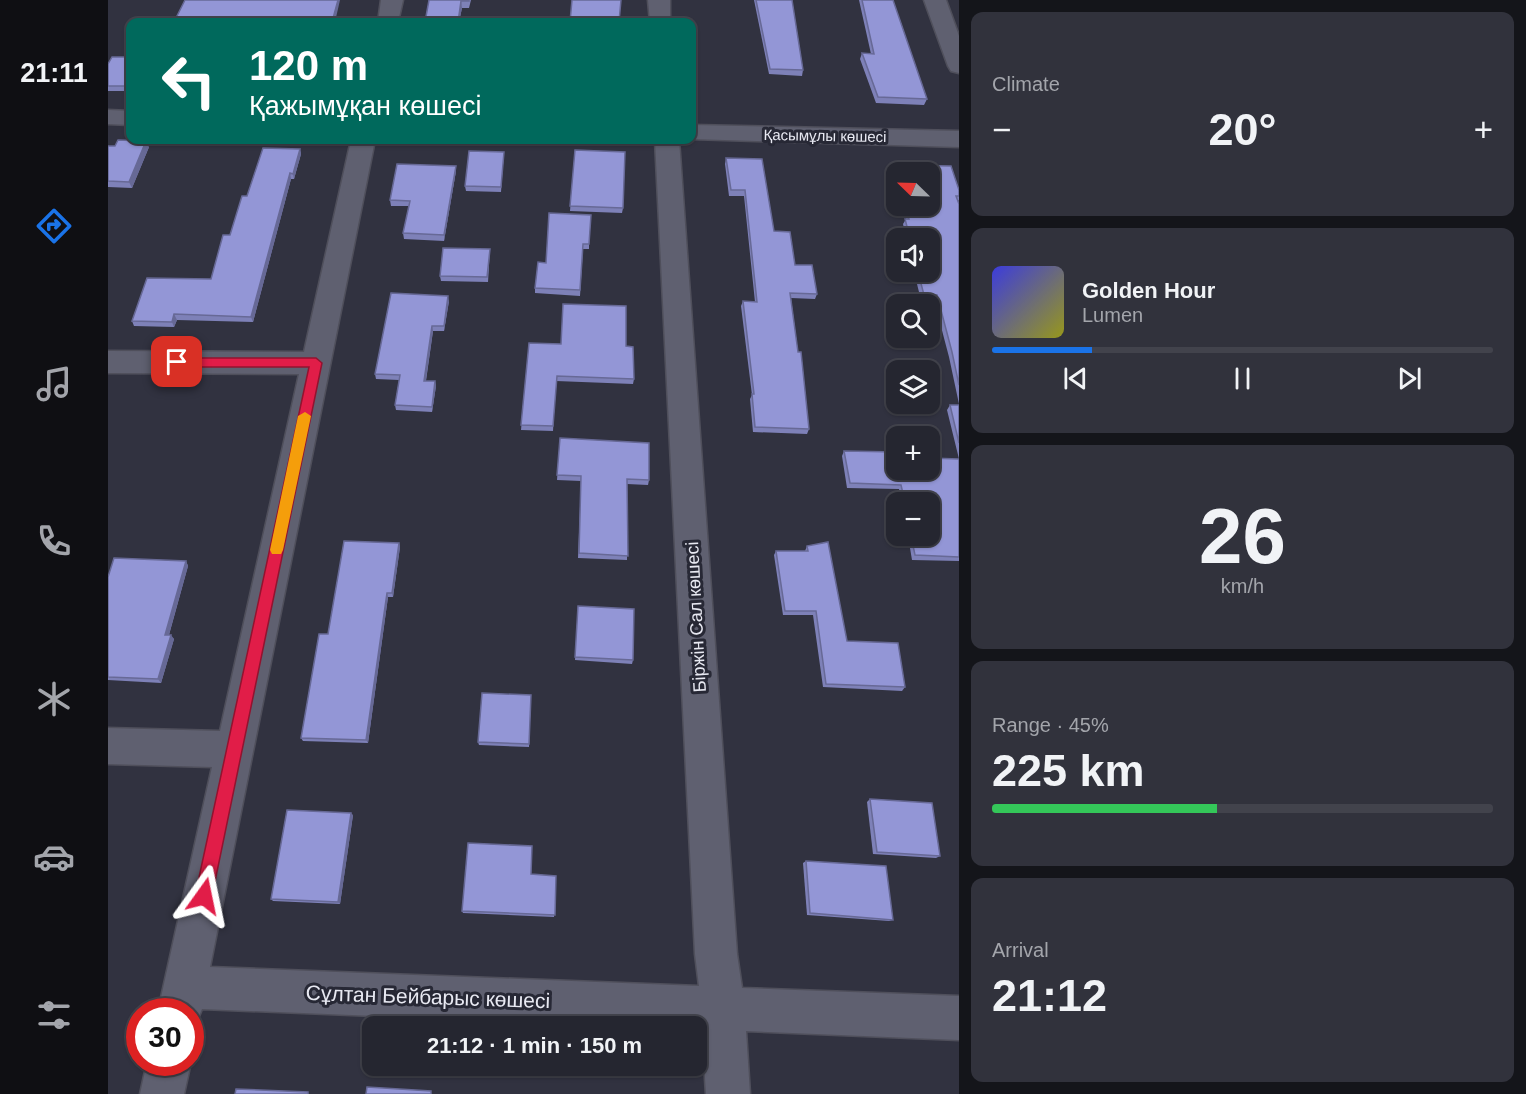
<!DOCTYPE html>
<meta charset="utf-8">
<style>
:root{--surface:#252630;--page:#31323c;--text:#f1f3f6;--muted:#a3a5ab;--line:#42434c;--accent:#1a73e8}
body{margin:0;font-family:Helvetica,sans-serif;background:var(--page);color:var(--text);height:100vh;display:flex;flex-direction:column;font-size:22px;white-space:nowrap}
*{box-sizing:border-box;margin:0}
p{font-size:20px;color:var(--muted)}
.icon{flex:none;width:33px;height:33px;fill:none;stroke:currentColor;stroke-width:2;stroke-linecap:round;stroke-linejoin:round}
.map{position:relative;flex:1;overflow:hidden}
.side{display:flex;flex-direction:column;gap:12px;padding:12px;background:#14151a;width:567px}
.side>*{flex:none}
.hud{position:absolute;left:18px;top:18px;width:570px;height:126px;border-radius:12px;box-shadow:0 2px 4px #0004,0 0 0 2px var(--line);background:#00695c;color:#fff;overflow:hidden}
.needle{width:39px;rotate:293deg}
.fabs{position:absolute;left:778px;top:162px;display:grid;gap:12px}
.fabs a{display:grid;place-items:center;width:54px;height:54px;border-radius:12px;background:var(--surface);box-shadow:0 2px 4px #0004,0 0 0 2px var(--line);font-size:30px}
.speed{position:absolute;left:18px;top:998px;display:flex;gap:12px;font-size:30px;font-weight:700;text-align:center}
.speed>*{display:grid;place-content:center;width:78px;height:78px;border-radius:50%;background:var(--surface);box-shadow:0 2px 4px #0004,0 0 0 2px var(--line);line-height:1}
.speed .limit{border:9px solid #d22;background:#fff;color:#111}
.pin{position:absolute;display:grid;place-items:center;width:51px;height:51px;color:#fff;margin:-26px;border-radius:12px;box-shadow:0 3px 9px #0006}
.me{position:absolute;width:66px;margin:-33px;rotate:12deg;stroke-linejoin:round;filter:drop-shadow(0 0 4px #0008)}
.turn{display:flex;align-items:center;gap:21px;height:126px;padding:0 24px;font-size:27px}
.turn .icon{width:78px;height:78px;stroke-width:2.5}
.turn b{display:block;font-size:42px;line-height:51px}
.big{font-size:45px;font-weight:700;line-height:1.1}
.side .widget{flex:1;display:flex;flex-direction:column;justify-content:center;gap:9px;min-width:0;padding:0 21px;border-radius:12px;background:var(--page)}
.side .dial{align-items:center;gap:0}
.dial b{font-size:78px;line-height:1}
.song{display:flex;align-items:center;gap:18px}
.cover{width:72px;height:72px;border-radius:9px;background:linear-gradient(135deg,hsl(240 70% 55%),hsl(60 70% 35%))}
.played{height:6px;border-radius:3px;background:linear-gradient(90deg,var(--accent) 20%,var(--line) 20%)}
.keys{display:flex;justify-content:space-around;direction:ltr}
.heat{display:flex;justify-content:space-between;align-items:center;font-size:33px;direction:ltr}
.charge{height:9px;border-radius:4px;background:linear-gradient(90deg,#34c759 45%,var(--line) 0)}
.trip{position:absolute;left:254px;top:1016px;width:345px;height:60px;border-radius:12px;background:var(--surface);box-shadow:0 2px 4px #0004,0 0 0 2px var(--line);font-weight:700;line-height:60px;text-align:center}
main{display:flex;flex:1;min-height:0}
.tabs{display:flex;flex-direction:column;width:108px;justify-content:space-around;align-items:center;background:#0f0f13;color:var(--muted)}
.tabs .icon{width:42px;height:42px}
.tabs .current{color:var(--accent)}
.tabs b{font-size:27px;color:var(--text)}
.map>svg:first-child{display:block}
</style>
<main>
<nav class="tabs">
<b>21:11</b>
<svg class="icon current" aria-label="directions" viewBox="0 0 24 24"><path d="M12 3l9 9-9 9-9-9zM9 14v-3h6M13 9l2 2-2 2"/></svg>
<svg class="icon" aria-label="music" viewBox="0 0 24 24"><path d="M9 18V5l10-2v13"/><circle cx="6" cy="18" r="3"/><circle cx="16" cy="16" r="3"/></svg>
<svg class="icon" aria-label="phone" viewBox="0 0 24 24"><path d="M5 4h4l2 5-3 2q2 4 5 5l2-3 5 2v4C11 20 4 13 5 4z"/></svg>
<svg class="icon" aria-label="climate" viewBox="0 0 24 24"><path d="M12 3v18M4 7l16 10M4 17L20 7"/></svg>
<svg class="icon" aria-label="car" viewBox="0 0 24 24"><path d="M5 17H2v-5l4-1 3-4h7l3 4 3 1v5h-3M9 17h6M6 11h13"/><circle cx="7" cy="17" r="2"/><circle cx="17" cy="17" r="2"/></svg>
<svg class="icon" aria-label="filters" viewBox="0 0 24 24"><path d="M4 7h16M4 17h16"/><circle cx="9" cy="7" r="2"/><circle cx="15" cy="17" r="2"/></svg>
</nav>
<div class="map">
<svg width="851" height="1094" viewBox="0 0 851 1094">
<rect width="100%" height="100%" fill="#313240"/>
<g fill="none" stroke-linecap="round" stroke-linejoin="round">
<defs>
<g id="street">
<polygon points="273,0 295,0 290,22 270,22"/>
<polygon points="540,0 562,0 562,22 542,22"/>
<polygon points="816,0 838,0 851,36 851,73 843,71 840,66"/>
<polygon points="0,110 22,111 22,125 0,124"/>
<polygon points="584,125 851,131 851,147 584,139"/>
<polygon points="243,140 267,140 102,967 591,986 587,954 547,140 571,140 629,954 634,988 851,996 851,1040 638,1031 642,1094 598,1094 594,1029 588,1029 588,1026 515,1026 94,1009 87,1026 82,1028 82,1011 50,1011 104,767 0,764 0,728 112,731 191,374 0,373 0,351 196,352"/>
<polygon points="82,1061 83,1062 76,1094 32,1094 39,1062"/>
</g>
</defs>
<use href="#street" stroke="#4f4f5b" stroke-width="3"/>
<use href="#street" fill="#5f6070" fill-rule="evenodd"/>
</g>
<g fill="#7e81b8">
<polygon points="321,0 363,0 361,8 354,8 351,22 317,22"/>
<polygon points="646,0 684,0 695,70 694,76 661,74"/>
<polygon points="751,0 785,0 819,99 816,105 768,103 752,59 754,53 763,54"/>
<polygon points="22,57 22,91 0,91 0,64"/>
<polygon points="0,146 41,147 24,188 0,187"/>
<polygon points="192,149 193,154 186,179 183,179 145,322 69,320 66,327 26,326 24,321 103,279 139,196"/>
<polygon points="467,150 515,208 514,213 462,211"/>
<polygon points="396,152 393,192 358,191 357,186"/>
<polygon points="618,158 687,265 709,294 707,299 683,298 690,352 701,429 699,434 645,432 642,399 644,395 633,306 635,301 647,302 636,196 621,196 617,164"/>
<polygon points="787,165 851,190 851,200 850,201 851,204 851,404 841,357 826,300 813,300 806,272 822,272 822,238 798,238 795,224 798,219 794,206 822,206 789,172 789,187 785,171"/>
<polygon points="348,166 348,171 336,241 296,239 295,233 301,206 283,206 282,200"/>
<polygon points="441,213 481,244 481,249 475,249 472,296 427,293 427,288 438,263"/>
<polygon points="382,249 380,282 333,281 332,276"/>
<polygon points="341,301 336,331 325,331 318,381 327,381 328,386 324,412 288,410 287,405 291,380 268,379 267,374"/>
<polygon points="421,343 518,346 526,379 525,384 448,381 445,431 413,430"/>
<polygon points="842,405 851,405 851,561 804,560 800,536 822,536 822,502 793,502 791,489 739,488 734,456 736,451 789,470 851,459 839,410"/>
<polygon points="452,438 541,480 540,485 519,484 519,560 470,558 473,481 449,480"/>
<polygon points="291,543 292,547 285,597 280,597 260,743 195,741 193,738"/>
<polygon points="699,546 739,641 797,687 794,691 715,687 705,615 675,615 666,555 668,551 697,551"/>
<polygon points="78,561 80,566 61,635 66,639 53,683 0,680 0,577"/>
<polygon points="470,606 525,660 524,664 467,660"/>
<polygon points="423,695 421,747 371,745 370,742"/>
<polygon points="762,799 832,856 828,858 765,854 759,802"/>
<polygon points="245,815 232,904 165,901 163,899"/>
<polygon points="698,861 785,920 781,921 699,915 695,863"/>
<polygon points="423,874 448,876 446,917 355,913 354,911"/>
</g>
<g fill="#676996">
<polygon points="230,0 232,0 227,22 224,22"/>
<polygon points="353,1 354,8 351,22 350,22"/>
<polygon points="38,141 41,147 24,188 21,182"/>
<polygon points="192,149 193,154 186,179 185,174"/>
<polygon points="348,166 348,171 336,241 336,235"/>
<polygon points="182,173 183,179 145,322 143,317"/>
<polygon points="340,296 341,301 336,331 336,326"/>
<polygon points="66,314 69,320 66,327 64,322"/>
<polygon points="324,326 325,331 317,386 316,381"/>
<polygon points="327,381 328,386 324,412 324,407"/>
<polygon points="291,543 292,547 285,597 284,593"/>
<polygon points="78,561 80,566 60,638 57,635"/>
<polygon points="279,593 280,597 260,743 258,740"/>
<polygon points="63,635 66,639 53,683 50,679"/>
<polygon points="243,813 245,815 232,904 230,902"/>
</g>
<g fill="#9396d6" stroke="#676996" stroke-width="1.5">
<polygon points="77,0 230,0 224,22 66,22"/>
<polygon points="321,0 361,0 361,1 353,1 350,22 317,22"/>
<polygon points="464,0 513,0 511,22 462,22"/>
<polygon points="648,0 684,0 695,70 662,69"/>
<polygon points="754,0 785,0 819,99 770,97 754,53 766,54"/>
<polygon points="4,57 22,57 22,86 0,86 0,64"/>
<polygon points="10,140 38,141 21,182 0,181 0,146 7,146"/>
<polygon points="155,148 192,149 185,174 182,173 143,317 66,314 64,322 24,321 39,278 103,279 115,235 122,235 134,196 139,196"/>
<polygon points="467,150 517,152 515,208 462,206"/>
<polygon points="361,151 396,152 393,187 357,186"/>
<polygon points="618,158 654,159 666,231 682,232 687,265 704,265 709,294 682,293 690,352 693,352 701,429 647,427 644,394 646,394 635,301 649,302 637,190 623,190"/>
<polygon points="289,164 348,166 336,235 295,233 302,201 282,200"/>
<polygon points="787,165 843,166 851,190 851,196 848,196 851,204 851,385 844,352 829,295 816,295 810,272 822,272 822,238 802,238 797,219 801,219 798,206 822,206 822,172 789,172 789,174"/>
<polygon points="441,213 483,215 481,244 475,244 472,290 427,288 430,262 438,263"/>
<polygon points="335,248 382,249 379,277 332,276"/>
<polygon points="283,293 340,296 336,326 324,326 316,381 327,381 324,407 287,405 292,375 267,374"/>
<polygon points="455,304 518,306 518,346 525,347 526,379 449,376 445,426 413,425 421,343 453,344"/>
<polygon points="842,405 851,405 851,443"/>
<polygon points="452,438 541,443 541,480 519,479 520,556 471,553 473,476 449,475"/>
<polygon points="736,451 789,452 789,470 822,470 822,458 851,459 851,557 807,555 803,536 822,536 822,502 797,502 793,485 742,483"/>
<polygon points="236,541 291,543 284,593 279,593 258,740 193,738 211,634 220,634"/>
<polygon points="720,542 739,641 790,643 797,687 718,684 708,611 677,611 668,551 700,551 699,546"/>
<polygon points="6,558 78,561 57,635 63,635 50,679 0,677 0,577"/>
<polygon points="470,606 526,609 525,660 467,657"/>
<polygon points="374,693 423,695 421,744 370,742"/>
<polygon points="762,799 824,803 832,856 769,852"/>
<polygon points="179,810 243,813 230,902 163,899"/>
<polygon points="360,843 424,846 423,874 448,876 447,915 354,911"/>
<polygon points="698,861 778,866 785,920 702,913"/>
<polygon points="259,1087 323,1091 323,1094 258,1094"/>
<polygon points="128,1089 200,1092 200,1094 127,1094"/>
</g>
<polygon fill="#e11d48" stroke="#92132f" stroke-width="1.5" points="69,358 208,358 214,363 104,896 102,902 96,904 90,902 87,896 201,367 69,367 63,362"/>
<polygon fill="#f59e0b" points="197,412 203,416 175,550 173,554 164,554 162,550 190,416"/>
<g text-anchor="middle" stroke-width="6" stroke-linejoin="round" paint-order="stroke">
<g font-size="15" fill="#e8e9f2" stroke="#272835">
<text transform="translate(717 136) rotate(1)" y="5">Қасымұлы көшесі</text>
</g>
<g font-size="18" fill="#e8e9f2" stroke="#272835">
<text transform="translate(588 617) rotate(-93)" y="6">Біржін Сал көшесі</text>
</g>
<g font-size="21" fill="#e8e9f2" stroke="#272835">
<text transform="translate(320 997) rotate(2)" y="7">Сұлтан Бейбарыс көшесі</text>
</g>
</g>
</svg>
<div class="fabs">
<a><svg class="needle" viewBox="-14 -14 28 28"><path d="M0-13l5 13h-10z" fill="#e53935"/><path d="M0 13l5-13h-10z" fill="#a3a5ab"/></svg></a>
<a><svg class="icon" aria-label="sound" viewBox="0 0 24 24"><path d="M4 9h4l5-4v14l-5-4H4zM17 9q2 3 0 6"/></svg></a>
<a><svg class="icon" aria-label="search" viewBox="0 0 24 24"><circle cx="10" cy="10" r="6"/><path d="M15 15l6 6"/></svg></a>
<a><svg class="icon" aria-label="layers" viewBox="0 0 24 24"><path d="M12 4l9 5-9 5-9-5zM3 14l9 5 9-5"/></svg></a>
<a>+</a>
<a>−</a>
</div>
<div class="speed"><div class="limit">30</div></div>
<div class="pin" style="left:69px;top:362px;background:#d93025"><svg class="icon" aria-label="arrive" viewBox="0 0 24 24"><path d="M6 21V4h12l-3 4 3 4H6"/></svg></div>
<svg class="me" style="left:96px;top:896px" viewBox="-20 -20 40 40"><path d="M0-17L14 15 0 8-14 15z" fill="#e11d48" stroke="#fff" stroke-width="4"/></svg>
<div class="trip">21:12 · 1 min · 150 m</div>
<div class="hud">
<div class="turn"><svg class="icon" aria-label="left" viewBox="0 0 24 24"><path d="M17 20v-9H6M10 6l-5 5 5 5"/></svg><div><b>120 m</b>Қажымұқан көшесі</div></div>
</div>
</div>
<section class="side">
<div class="widget"><p>Climate</p>
<div class="heat"><a>−</a><b class="big">20°</b><a>+</a></div>
</div>
<div class="widget">
<div class="song"><i class="cover"></i><div><b>Golden Hour</b><p>Lumen</p></div></div>
<div class="played"></div>
<div class="keys"><svg class="icon" aria-label="previous" viewBox="0 0 24 24"><path d="M18 5L8 12l10 7zM5 5v14"/></svg><svg class="icon" aria-label="pause" viewBox="0 0 24 24"><path d="M8 5v14M16 5v14"/></svg><svg class="icon" aria-label="next" viewBox="0 0 24 24"><path d="M6 5l10 7-10 7zM19 5v14"/></svg></div>
</div>
<div class="widget dial"><b>26</b><p>km/h</p></div>
<div class="widget"><p>Range · 45%</p><b class="big">225 km</b><div class="charge"></div></div>
<div class="widget"><p>Arrival</p><b class="big">21:12</b></div>
</section>
</main>
